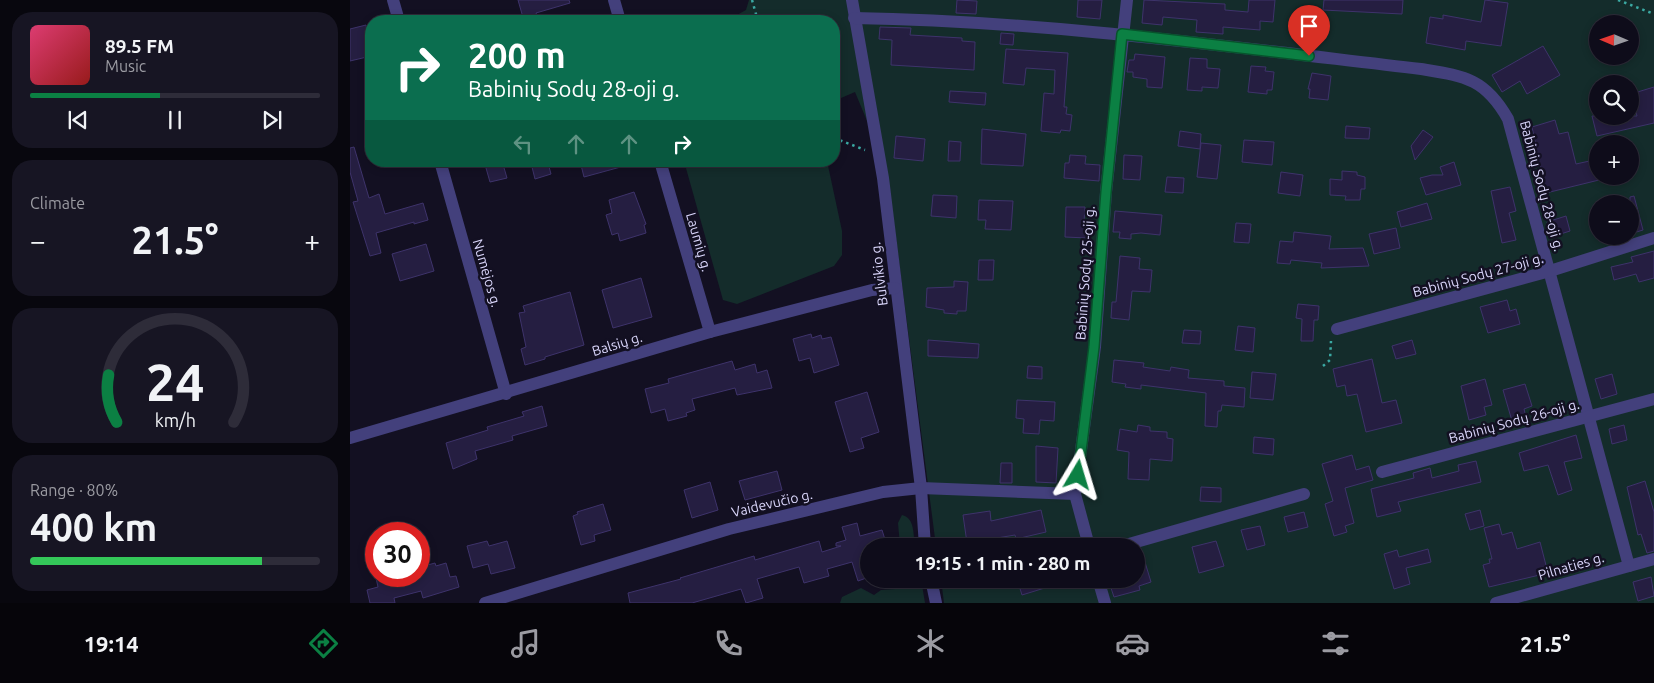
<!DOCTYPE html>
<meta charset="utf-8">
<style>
:root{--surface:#0e0c1a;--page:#171523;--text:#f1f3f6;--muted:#9b9ba2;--line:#2e2c39;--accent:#0b8043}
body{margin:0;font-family:Ubuntu,sans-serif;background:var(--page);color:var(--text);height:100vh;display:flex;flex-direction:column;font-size:19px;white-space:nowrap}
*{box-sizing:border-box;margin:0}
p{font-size:16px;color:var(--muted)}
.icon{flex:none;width:28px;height:28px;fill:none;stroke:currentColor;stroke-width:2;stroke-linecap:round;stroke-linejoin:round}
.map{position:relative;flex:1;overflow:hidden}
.drawer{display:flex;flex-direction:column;gap:12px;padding:12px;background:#08070e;width:350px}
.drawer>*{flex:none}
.hud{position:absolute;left:15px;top:15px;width:475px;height:152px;border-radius:20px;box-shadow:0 2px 8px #0003,0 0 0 1px var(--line);background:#0b6e4f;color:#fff;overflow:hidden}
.needle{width:32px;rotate:272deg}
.buttons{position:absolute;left:1239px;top:15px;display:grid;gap:10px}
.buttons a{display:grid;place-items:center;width:50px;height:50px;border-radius:50%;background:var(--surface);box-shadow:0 2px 8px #0003,0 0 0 1px var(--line);font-size:25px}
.speed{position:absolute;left:15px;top:522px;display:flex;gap:10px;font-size:25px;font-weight:700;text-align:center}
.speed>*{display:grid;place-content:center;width:65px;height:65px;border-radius:50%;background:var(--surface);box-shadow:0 2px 8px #0003,0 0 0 1px var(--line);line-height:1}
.speed .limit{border:8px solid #d22;background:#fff;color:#111}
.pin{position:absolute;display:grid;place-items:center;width:42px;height:42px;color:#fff;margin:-51px -21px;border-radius:50% 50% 50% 0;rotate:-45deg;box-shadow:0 0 5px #0007}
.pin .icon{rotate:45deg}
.me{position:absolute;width:55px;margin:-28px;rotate:7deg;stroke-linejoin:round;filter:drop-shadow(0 0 4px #0008)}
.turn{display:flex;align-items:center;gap:18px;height:105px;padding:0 20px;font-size:22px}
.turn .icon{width:65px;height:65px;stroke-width:2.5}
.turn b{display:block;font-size:35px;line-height:42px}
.lanes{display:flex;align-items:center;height:48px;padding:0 20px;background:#0003;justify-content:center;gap:25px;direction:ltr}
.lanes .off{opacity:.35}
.big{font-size:38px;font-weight:700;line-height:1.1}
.drawer .tile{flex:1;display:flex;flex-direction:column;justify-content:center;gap:8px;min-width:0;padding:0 18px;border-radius:20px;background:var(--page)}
.drawer .dial{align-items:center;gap:0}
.dial svg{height:130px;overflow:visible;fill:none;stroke:var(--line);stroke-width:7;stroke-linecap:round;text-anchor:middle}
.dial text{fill:var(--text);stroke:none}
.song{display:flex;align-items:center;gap:15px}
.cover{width:60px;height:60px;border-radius:8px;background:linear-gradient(135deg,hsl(340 70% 55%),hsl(0 70% 35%))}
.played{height:5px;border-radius:2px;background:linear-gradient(90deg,var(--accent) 45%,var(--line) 45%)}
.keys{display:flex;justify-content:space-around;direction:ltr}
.heat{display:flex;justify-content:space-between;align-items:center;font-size:28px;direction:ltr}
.charge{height:8px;border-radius:4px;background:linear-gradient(90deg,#34c759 80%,var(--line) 0)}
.trip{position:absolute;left:510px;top:538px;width:285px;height:50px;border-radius:25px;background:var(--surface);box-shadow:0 2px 8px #0003,0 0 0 1px var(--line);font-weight:700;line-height:50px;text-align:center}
.tab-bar{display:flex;height:80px;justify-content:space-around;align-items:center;background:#06050a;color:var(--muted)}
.tab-bar .icon{width:35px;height:35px}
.tab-bar .current{color:var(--accent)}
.tab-bar b{font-size:22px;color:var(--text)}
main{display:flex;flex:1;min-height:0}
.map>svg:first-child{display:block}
</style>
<main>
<section class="drawer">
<div class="tile">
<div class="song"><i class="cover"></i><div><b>89.5 FM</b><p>Music</p></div></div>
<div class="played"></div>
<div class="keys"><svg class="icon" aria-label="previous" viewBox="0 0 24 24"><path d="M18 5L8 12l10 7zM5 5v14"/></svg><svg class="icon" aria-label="pause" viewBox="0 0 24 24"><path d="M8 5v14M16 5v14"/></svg><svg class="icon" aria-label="next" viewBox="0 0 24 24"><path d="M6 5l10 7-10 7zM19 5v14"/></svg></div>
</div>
<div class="tile"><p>Climate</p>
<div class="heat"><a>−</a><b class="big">21.5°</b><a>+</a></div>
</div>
<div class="tile dial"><svg viewBox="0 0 100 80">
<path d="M14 69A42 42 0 1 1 86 69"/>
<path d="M14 69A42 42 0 0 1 9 40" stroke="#0b8043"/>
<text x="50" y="56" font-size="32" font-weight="700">24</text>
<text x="50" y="72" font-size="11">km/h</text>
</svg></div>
<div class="tile"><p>Range · 80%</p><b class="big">400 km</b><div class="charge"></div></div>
</section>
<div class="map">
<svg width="1304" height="603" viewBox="0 0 1304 603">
<rect width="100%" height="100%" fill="#131022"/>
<g fill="#142c2b" fill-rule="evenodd">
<path d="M399,0H1304V603H594L591,579H786V546H586L537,169L505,92L484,101V21H376L396,10ZM1248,24H1280V56H1248ZM1248,84H1280V116H1248ZM1248,144H1280V176H1248ZM1248,204H1280V236H1248Z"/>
<polygon points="334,161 477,161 492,231 492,255 484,266 387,304 373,300"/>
<path d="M552,515C565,518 563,534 565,546H550L548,523Z"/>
<polygon points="553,579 571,579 575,603 490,603 492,597 511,588 524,595 531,590 545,589"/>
</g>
<g fill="#251e41" stroke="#3e336b">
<polygon points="168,0 219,0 220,3 186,13 189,21 174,21"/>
<polygon points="607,0 627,1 626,14 606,13"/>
<polygon points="728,0 752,0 750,19 727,17"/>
<polygon points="794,0 875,4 875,10 898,12 899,0 925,0 923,22 910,21 910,30 873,27 873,34 846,32 847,20 813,17 812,25 792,23"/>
<polygon points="974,0 1053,0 1052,14 973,10"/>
<polygon points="1135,0 1158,3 1151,46 1116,41 1115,50 1076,43 1080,17 1093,19 1093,15 1131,22"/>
<polygon points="16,25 21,56 0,61 0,29"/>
<polygon points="530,27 561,28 560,35 612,38 612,41 625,42 624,70 541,65 542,40 529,39"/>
<polygon points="651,33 664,34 663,45 650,44"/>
<polygon points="1193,46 1210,75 1177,94 1170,81 1152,92 1142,75"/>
<polygon points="656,49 718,53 714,107 717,107 716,114 722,115 720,131 711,130 710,133 691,131 694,93 704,94 705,70 676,68 674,85 653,83"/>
<polygon points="785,54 815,57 812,88 797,87 797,79 783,77 783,72 777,72 779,60 784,60"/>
<polygon points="840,58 857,59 857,68 870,69 868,88 852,87 852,91 837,90"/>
<polygon points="901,66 916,67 915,71 924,72 922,90 917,90 917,94 898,92"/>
<polygon points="962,73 981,76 978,100 959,98 960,89 958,89"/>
<polygon points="1304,87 1304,123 1247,136 1242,116 1287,116 1281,94"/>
<polygon points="600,91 636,93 635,105 599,102"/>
<polygon points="1205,120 1209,134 1218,132 1226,164 1244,160 1249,180 1196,193 1182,127"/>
<polygon points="996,126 1020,128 1019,139 995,138"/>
<polygon points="632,129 676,134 673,166 631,164"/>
<polygon points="1073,130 1083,137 1065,160 1061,146"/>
<polygon points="830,131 851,134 850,149 828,146"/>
<polygon points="546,136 575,139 573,161 544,158"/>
<polygon points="894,140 924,142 922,165 892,162"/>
<polygon points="599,141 611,142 610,161 598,161"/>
<polygon points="851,143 871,145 867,179 847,177"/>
<polygon points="4,147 19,198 29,194 35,214 73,203 78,220 64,224 64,222 26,233 31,253 20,256 3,202 8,201 0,172 0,148"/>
<polygon points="720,155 736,156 735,164 750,165 749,181 714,178 715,163 719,163"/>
<polygon points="774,155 792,156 790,180 773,179"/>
<polygon points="134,161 152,161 157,178 140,182"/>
<polygon points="230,161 277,161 278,165 234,177"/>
<polygon points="1104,162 1111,185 1076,195 1070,178 1082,175 1093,175 1090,167"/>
<polygon points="198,163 201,174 185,179 182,167"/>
<polygon points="992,171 1007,172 1007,175 1015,177 1015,189 1011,189 1010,200 995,200 996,196 980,195 980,179 992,180"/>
<polygon points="931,172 953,175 950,196 928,193"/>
<polygon points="817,177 834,178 833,193 815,192"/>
<polygon points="1160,187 1166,211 1159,213 1166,240 1152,243 1141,191"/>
<polygon points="284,192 296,224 294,225 296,233 270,241 268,233 262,235 256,215 262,213 259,200"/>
<polygon points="583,195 607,196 606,218 581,216"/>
<polygon points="1284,196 1293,230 1280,234 1280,197"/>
<polygon points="629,200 663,201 661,230 635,229 636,220 628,220"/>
<polygon points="1077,203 1082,219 1051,227 1047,212"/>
<polygon points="716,207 735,207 734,222 738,222 737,238 715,237"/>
<polygon points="765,211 812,215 810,235 791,233 781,234 781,239 769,238 770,232 763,232"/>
<polygon points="1216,216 1220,231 1201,237 1197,222"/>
<polygon points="886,223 901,224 899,243 884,242"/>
<polygon points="1046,228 1050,248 1024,254 1019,234"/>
<polygon points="944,232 981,236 979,249 1013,248 1019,266 971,268 972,263 941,260 940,264 927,263 930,241 943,242"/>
<polygon points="76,244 84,271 50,281 42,254"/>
<polygon points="1304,251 1304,278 1289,282 1286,274 1264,280 1261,267 1283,262 1281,257"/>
<polygon points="770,256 790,258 789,269 802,270 800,292 782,291 779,320 761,318 762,302 766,302"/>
<polygon points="629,260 644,260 643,280 628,280"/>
<polygon points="291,278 302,317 263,328 252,290"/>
<polygon points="604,281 618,282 616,311 607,311 607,314 594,313 594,310 576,307 577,288 604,287"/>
<polygon points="220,292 234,345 195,357 195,359 175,365 171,349 176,347 169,313 175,312 173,306"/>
<polygon points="1157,300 1160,311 1166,309 1170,324 1138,333 1130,307"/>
<polygon points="948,304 969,306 968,320 964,320 963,341 951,341 952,319 946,318"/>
<polygon points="888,326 905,328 903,352 885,350"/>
<polygon points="834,330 851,331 850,344 832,343"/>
<polygon points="461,334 462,338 471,335 472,339 481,337 489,365 464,373 460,358 449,361 443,339"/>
<polygon points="578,340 629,344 628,358 578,356"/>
<polygon points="1062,340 1066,354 1046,359 1042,346"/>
<polygon points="1022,359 1032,403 1046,400 1052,423 1016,432 1007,394 997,396 995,385 987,387 983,369"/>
<polygon points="764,360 794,363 793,367 820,371 821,367 839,370 838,378 874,381 874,386 895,388 894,407 872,405 871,411 868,411 867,427 855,426 856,393 791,385 791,389 775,387 776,384 762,382"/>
<polygon points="382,361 385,370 405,364 407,373 417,370 422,388 387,395 385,388 342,399 345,410 336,413 337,416 318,421 315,409 301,413 295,389 319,383 318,379"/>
<polygon points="678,366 692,367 692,379 677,378"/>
<polygon points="902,372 926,374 923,400 900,398"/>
<polygon points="1262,374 1267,394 1251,399 1245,379"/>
<polygon points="1135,379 1142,405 1134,407 1136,415 1119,420 1111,386"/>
<polygon points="1175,384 1182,406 1174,409 1176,417 1162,421 1153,390"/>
<polygon points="517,392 529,432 511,438 514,448 500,452 485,402"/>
<polygon points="667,400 705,402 704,421 690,420 689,434 673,433 674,419 666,418"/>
<polygon points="192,406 197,426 162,436 163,440 125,451 127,459 103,469 96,443 138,430 137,427 174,416 172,412"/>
<polygon points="788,425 800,427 800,431 817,432 817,438 823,439 822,461 800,459 799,480 778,479 779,452 767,450 770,429 787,432"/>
<polygon points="1274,425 1277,440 1262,444 1259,429"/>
<polygon points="1226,435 1232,458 1214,462 1222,490 1208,495 1198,465 1174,471 1169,453"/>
<polygon points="904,437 924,439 923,455 903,453"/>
<polygon points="686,446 708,448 706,483 686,482"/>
<polygon points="1002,455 1006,470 1019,466 1023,480 995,488 1004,523 995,526 997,532 984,536 975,504 983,501 972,464"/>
<polygon points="1126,461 1131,482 1048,502 1051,511 1027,517 1021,489 1064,478 1063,473 1080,468 1082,478 1109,471 1108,465"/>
<polygon points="651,463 662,463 662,483 650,483"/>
<polygon points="427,471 432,490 395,500 389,481"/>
<polygon points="1295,481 1304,512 1304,551 1297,553 1291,534 1288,535 1277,487"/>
<polygon points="360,482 368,510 342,518 334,490"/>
<polygon points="851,487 871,488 871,502 850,501"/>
<polygon points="253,504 261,530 244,535 245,541 231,545 223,516 228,514 227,512"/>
<polygon points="691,510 696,532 666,539 665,535 617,543 613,515 640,511 641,521"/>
<polygon points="1130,510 1134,526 1120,530 1115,514"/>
<polygon points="954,512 958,527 938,532 934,517"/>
<polygon points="507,523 510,536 532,530 537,546 519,546 519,577 508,581 502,562 477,569 479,576 454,583 449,567 407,579 413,598 396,603 391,589 342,603 280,603 278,593 331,579 330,578 404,556 405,560 469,541 472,552 491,546 486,546 486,543 496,540 492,527"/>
<polygon points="1149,524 1152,535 1162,532 1167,549 1190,542 1198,573 1139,587 1133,565 1140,563 1139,559 1142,559 1134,528"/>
<polygon points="910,526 915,545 897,550 891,530"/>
<polygon points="137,541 139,546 157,541 165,568 141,574 138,564 123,568 117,546"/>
<polygon points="866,541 874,566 849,573 842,547"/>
<polygon points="791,549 801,582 789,586 790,590 764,597 759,582 763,581 763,579 786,579 786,550"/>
<polygon points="1078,549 1081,562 1056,568 1060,584 1044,589 1034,554 1047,550 1049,557"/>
<polygon points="85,563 86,566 96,563 100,577 106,576 109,587 73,598 71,591 44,598 45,603 20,603 17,590 28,587 26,578 69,576 69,571 75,569 74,566"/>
<polygon points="1301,577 1304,596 1288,601 1283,582"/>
<polygon points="667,579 714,579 714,582 672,595"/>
</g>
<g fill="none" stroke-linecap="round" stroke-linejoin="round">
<g stroke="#3ba9a3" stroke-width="2.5" stroke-dasharray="2.5 4" stroke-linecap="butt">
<polyline points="402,0 408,21"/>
<polyline points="1268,0 1304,14"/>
<polyline points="484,138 515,150"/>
<polyline points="973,366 980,360 981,341"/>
</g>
<g stroke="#43407c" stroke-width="12">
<polyline points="43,0 49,21"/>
<polyline points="264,0 270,21"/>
<polyline points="502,0 533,178 571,488 575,546"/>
<path d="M504,18C694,21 882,47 1071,69C1114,76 1135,78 1158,119L1279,566"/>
<polyline points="90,161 156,394"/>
<polyline points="310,161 360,332"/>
<polyline points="987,329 1200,271 1304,238"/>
<polyline points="0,438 360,332 522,290 545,288"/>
<polyline points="1032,472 1304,399"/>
<polyline points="739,546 725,494 745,347 756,192 777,0"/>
<polyline points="772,546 954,494"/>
<polyline points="581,579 586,603"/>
<polyline points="748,579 755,603"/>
<polyline points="135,603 379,529 533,492 571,488 725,494"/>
<polyline points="1146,603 1304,559"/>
</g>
</g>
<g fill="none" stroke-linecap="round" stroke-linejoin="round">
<defs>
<polyline id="route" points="728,475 744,347 756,192 772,34 959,56"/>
</defs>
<use href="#route" stroke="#07532c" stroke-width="12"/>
<use href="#route" stroke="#0b8043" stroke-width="9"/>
</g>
<g text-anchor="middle" stroke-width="5" stroke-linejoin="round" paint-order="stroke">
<g font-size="14" fill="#dad6fb" stroke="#131022">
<text transform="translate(1192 186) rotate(75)" y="5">Babinių Sodų 28-oji g.</text>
<text transform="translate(349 242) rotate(74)" y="5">Laumių g.</text>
<text transform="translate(137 273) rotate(74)" y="5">Numėjos g.</text>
<text transform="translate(735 273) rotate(-86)" y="5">Babinių Sodų 25-oji g.</text>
<text transform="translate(529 274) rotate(-97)" y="5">Bulvikio g.</text>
<text transform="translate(1128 275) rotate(-15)" y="5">Babinių Sodų 27-oji g.</text>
<text transform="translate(267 344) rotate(-17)" y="5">Balsių g.</text>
<text transform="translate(1164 421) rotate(-15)" y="5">Babinių Sodų 26-oji g.</text>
<text transform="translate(422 503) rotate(-13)" y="5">Vaidevučio g.</text>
<text transform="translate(1221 566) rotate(-16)" y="5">Pilnaties g.</text>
</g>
</g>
</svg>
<div class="buttons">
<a><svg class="needle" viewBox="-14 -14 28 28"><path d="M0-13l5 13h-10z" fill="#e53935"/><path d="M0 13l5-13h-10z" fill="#9b9ba2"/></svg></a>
<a><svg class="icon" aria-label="search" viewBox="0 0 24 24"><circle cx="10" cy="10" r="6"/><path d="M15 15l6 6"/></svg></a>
<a>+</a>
<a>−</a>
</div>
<div class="speed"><div class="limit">30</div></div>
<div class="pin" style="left:959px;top:56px;background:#d93025"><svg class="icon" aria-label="arrive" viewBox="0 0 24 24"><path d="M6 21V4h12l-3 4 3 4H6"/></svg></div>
<svg class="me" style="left:728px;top:475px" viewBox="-20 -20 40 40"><path d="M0-17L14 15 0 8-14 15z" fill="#0b8043" stroke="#fff" stroke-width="4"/></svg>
<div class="trip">19:15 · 1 min · 280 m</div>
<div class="hud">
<div class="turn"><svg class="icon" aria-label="right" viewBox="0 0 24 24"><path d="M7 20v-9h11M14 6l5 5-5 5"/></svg><div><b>200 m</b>Babinių Sodų 28-oji g.</div></div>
<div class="lanes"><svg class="icon off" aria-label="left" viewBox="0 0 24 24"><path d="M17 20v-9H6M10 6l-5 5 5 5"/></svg><svg class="icon off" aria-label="ahead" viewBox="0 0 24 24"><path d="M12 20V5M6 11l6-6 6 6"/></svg><svg class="icon off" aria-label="ahead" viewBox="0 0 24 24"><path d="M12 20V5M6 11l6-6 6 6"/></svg><svg class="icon" aria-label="right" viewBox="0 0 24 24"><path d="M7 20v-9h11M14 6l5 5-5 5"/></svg></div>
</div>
</div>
</main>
<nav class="tab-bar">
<b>19:14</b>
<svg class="icon current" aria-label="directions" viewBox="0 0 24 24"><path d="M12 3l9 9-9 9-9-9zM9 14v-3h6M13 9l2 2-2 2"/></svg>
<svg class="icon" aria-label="music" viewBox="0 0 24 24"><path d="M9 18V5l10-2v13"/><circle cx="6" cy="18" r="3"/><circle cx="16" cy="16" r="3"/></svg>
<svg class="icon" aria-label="phone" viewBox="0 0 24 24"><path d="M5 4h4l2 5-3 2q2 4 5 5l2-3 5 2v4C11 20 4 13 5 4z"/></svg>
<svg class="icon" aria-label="climate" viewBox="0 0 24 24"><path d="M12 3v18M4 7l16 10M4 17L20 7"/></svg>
<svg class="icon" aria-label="car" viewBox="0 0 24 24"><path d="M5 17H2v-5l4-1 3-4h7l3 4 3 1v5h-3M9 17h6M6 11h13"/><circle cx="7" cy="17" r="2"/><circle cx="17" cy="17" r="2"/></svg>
<svg class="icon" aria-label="filters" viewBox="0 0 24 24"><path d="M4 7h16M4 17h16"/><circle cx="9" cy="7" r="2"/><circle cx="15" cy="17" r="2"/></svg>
<b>21.5°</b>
</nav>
